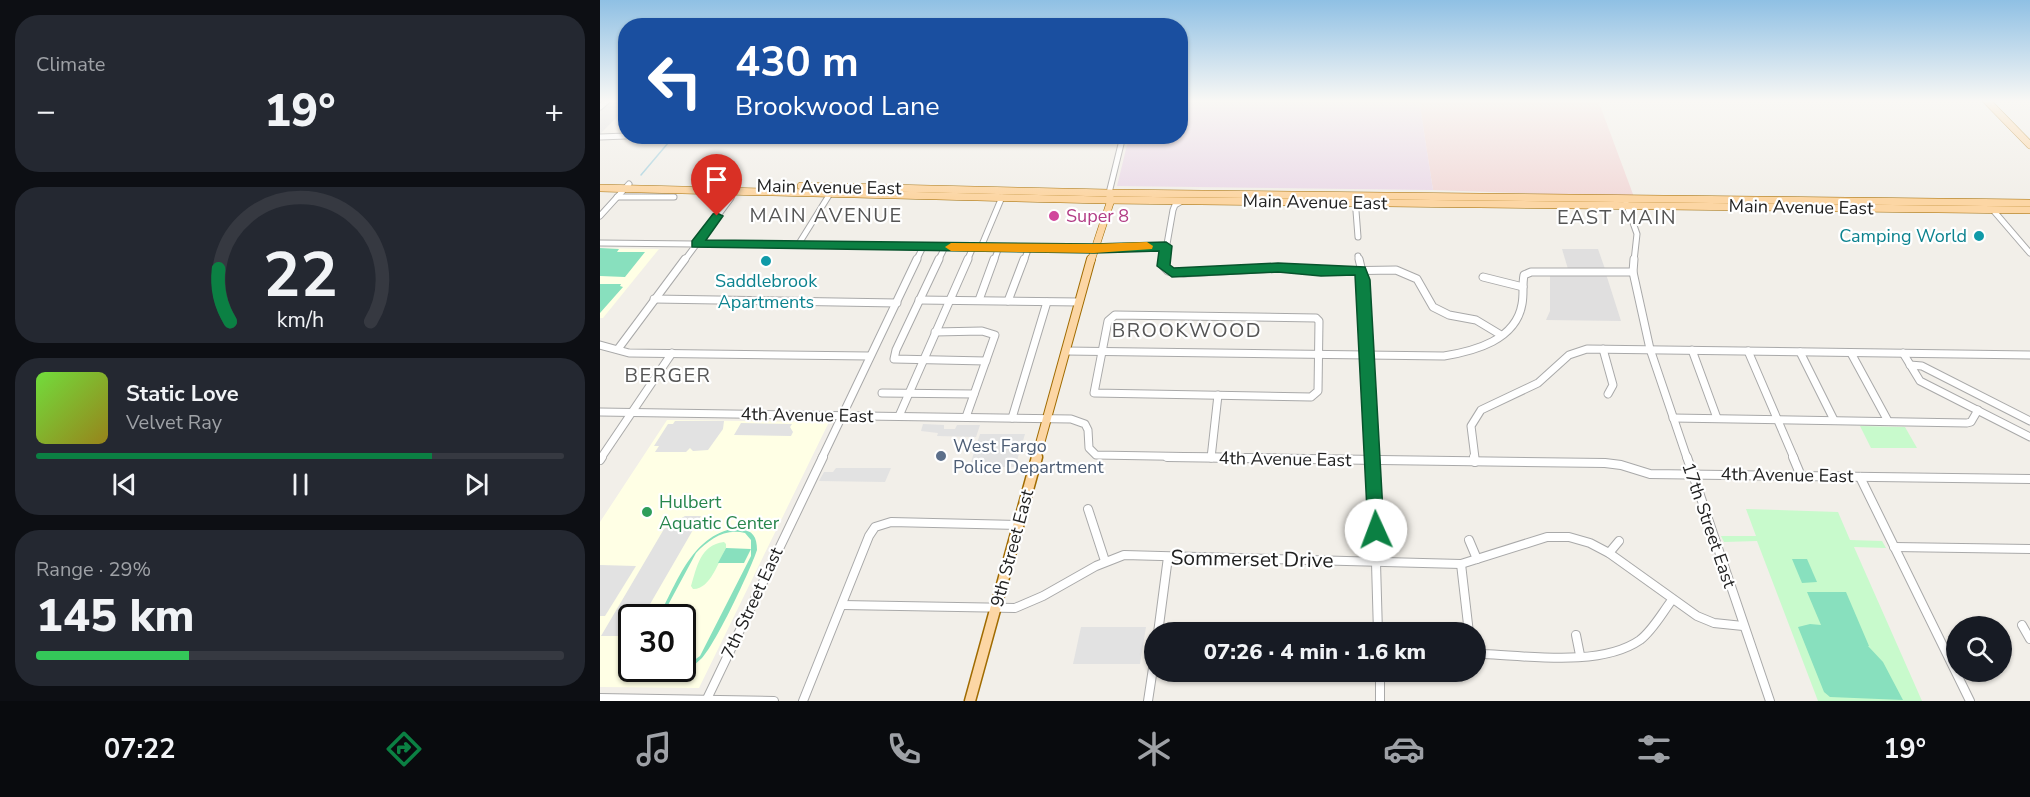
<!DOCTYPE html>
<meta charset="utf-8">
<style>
:root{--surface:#171b24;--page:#242831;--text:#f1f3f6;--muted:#9ea1a6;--line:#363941;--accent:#0b8043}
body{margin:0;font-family:"Nunito Sans",sans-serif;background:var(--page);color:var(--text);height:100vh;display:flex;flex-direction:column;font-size:22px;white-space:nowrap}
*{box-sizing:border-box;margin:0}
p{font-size:20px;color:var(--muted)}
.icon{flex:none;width:33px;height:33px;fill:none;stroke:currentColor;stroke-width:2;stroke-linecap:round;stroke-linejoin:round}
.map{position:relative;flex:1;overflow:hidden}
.details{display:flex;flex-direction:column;gap:15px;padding:15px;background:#0d0f14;width:600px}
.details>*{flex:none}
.banner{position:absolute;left:18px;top:18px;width:570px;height:126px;border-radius:24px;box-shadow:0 2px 4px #0004;background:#1a4fa0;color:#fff;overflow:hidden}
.tools{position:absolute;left:1346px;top:616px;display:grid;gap:12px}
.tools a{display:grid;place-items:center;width:66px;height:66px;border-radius:50%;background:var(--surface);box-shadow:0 2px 4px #0004;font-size:30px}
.speed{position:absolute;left:18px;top:604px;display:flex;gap:12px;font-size:30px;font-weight:700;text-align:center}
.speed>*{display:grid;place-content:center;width:78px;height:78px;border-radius:50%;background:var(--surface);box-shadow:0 2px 4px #0004;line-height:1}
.speed .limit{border:3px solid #111;border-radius:9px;background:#fff;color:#111}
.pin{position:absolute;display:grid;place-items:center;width:51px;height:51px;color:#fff;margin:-62px -26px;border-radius:50% 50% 50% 0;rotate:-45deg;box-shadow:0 0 6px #0007}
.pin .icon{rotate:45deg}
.me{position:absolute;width:66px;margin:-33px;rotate:358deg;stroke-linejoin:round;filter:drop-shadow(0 0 4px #0008)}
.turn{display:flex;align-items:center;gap:21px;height:126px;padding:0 18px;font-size:27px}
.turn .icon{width:78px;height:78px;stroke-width:2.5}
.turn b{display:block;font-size:42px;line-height:51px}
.big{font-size:45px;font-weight:800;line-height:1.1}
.details .widget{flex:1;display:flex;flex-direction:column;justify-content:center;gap:9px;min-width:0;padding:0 21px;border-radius:24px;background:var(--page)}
.details .dial{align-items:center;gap:0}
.dial svg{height:156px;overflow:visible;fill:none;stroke:var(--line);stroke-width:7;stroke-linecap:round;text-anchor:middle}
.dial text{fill:var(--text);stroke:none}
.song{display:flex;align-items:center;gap:18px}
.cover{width:72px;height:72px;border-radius:9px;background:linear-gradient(135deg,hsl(100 70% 55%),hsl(50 70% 35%))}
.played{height:6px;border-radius:3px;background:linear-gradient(90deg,var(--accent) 75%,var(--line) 75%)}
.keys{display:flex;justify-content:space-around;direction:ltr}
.heat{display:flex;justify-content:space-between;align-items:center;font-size:33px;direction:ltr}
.charge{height:9px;border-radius:4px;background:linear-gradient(90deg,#34c759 29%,var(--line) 0)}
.trip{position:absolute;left:544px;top:622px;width:342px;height:60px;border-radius:30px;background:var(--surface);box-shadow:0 2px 4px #0004;font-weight:800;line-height:60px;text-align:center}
.menu{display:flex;height:96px;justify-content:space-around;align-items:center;background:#090b0e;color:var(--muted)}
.menu .icon{width:42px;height:42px}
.menu .selected{color:var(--accent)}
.menu b{font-size:27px;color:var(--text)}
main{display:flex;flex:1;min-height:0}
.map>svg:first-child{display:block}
</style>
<main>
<section class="details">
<div class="widget"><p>Climate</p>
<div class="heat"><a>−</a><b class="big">19°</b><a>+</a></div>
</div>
<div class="widget dial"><svg viewBox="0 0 100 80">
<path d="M14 69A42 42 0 1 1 86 69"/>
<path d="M14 69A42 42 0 0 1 8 42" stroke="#0b8043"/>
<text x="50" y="56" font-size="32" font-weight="700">22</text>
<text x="50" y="72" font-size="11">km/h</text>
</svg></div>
<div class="widget">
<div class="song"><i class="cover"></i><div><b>Static Love</b><p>Velvet Ray</p></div></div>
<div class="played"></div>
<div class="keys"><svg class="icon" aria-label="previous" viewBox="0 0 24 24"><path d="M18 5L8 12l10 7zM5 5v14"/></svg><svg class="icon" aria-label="pause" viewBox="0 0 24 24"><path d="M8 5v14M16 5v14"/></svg><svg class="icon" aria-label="next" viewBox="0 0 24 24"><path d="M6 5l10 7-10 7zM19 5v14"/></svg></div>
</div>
<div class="widget"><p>Range · 29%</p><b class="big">145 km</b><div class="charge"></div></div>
</section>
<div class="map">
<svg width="1430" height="701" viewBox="0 0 1430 701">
<rect width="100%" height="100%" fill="#f2efe9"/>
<g fill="#e0dfdf">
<polygon points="0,100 25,100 25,109 0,134"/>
<polygon points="962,249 998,249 1005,269 968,269"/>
<polygon points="950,273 1006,274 1021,321 946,320 950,311"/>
</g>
<polygon fill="#f2dad9" points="819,100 998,100 1034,197 833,190"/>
<polygon fill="#ebdbe8" points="581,100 819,100 833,190 517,186 529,137 580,136"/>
<g fill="#ffffe5" fill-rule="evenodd">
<polygon points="0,248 59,249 3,318 0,318"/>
<path d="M67,420L229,422L99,688L0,687V522ZM32,618H82V669H32Z"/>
</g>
<g fill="#c8facc">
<polygon points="1260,426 1305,427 1317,448 1271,448"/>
<polygon points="1146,509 1238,512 1250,540 1282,541 1286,548 1254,547 1322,701 1218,701 1157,541 1124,542 1121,536 1156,536"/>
<path d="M124,542L126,544V548C119,561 110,590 93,589L91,586C97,567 100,545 124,542Z"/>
</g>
<g fill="#88e0be">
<polygon points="0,248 19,249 17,252 45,252 25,277 0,276"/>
<polygon points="0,284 21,284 20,286 23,287 0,313"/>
<path d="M140,528C153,531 157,537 157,550C150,571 116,643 102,658C93,667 79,676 66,678C55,679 48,677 41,669H48L54,673L73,672L82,669L100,656L151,556V540L145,533C124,528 109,540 96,553L61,618H58C77,583 93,531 140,528Z"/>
<polygon points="126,548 151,549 144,563 118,563"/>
<polygon points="1192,559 1207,559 1217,582 1202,583"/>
<polygon points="1207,592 1246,592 1269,646 1268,646 1283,662 1303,700 1230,697 1224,692 1198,627 1210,624 1221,625"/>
</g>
<g fill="#e2e2e2">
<polygon points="75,421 124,421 123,429 108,450 93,451 90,448 86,452 55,452 59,446 54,446 68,424 73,424"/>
<polygon points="141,423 192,424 190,427 193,432 191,436 134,435"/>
<polygon points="323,424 344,425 344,429 355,429 357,425 380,425 376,437 337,436 338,433 321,431"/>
<polygon points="380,434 425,434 415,467 385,467 386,462 371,462"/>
<polygon points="236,468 291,468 285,482 219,481 224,472 233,472"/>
<polygon points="85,516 101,516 42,618 32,618 31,636 1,636 64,529"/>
<polygon points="0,565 36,566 5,616 0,616"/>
<polygon points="481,627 546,627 540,664 473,664"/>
</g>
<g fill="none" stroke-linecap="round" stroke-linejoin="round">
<polyline stroke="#aad3df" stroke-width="1.5" points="41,175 74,136"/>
<defs>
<g id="minor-far2">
<polyline points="0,107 8,100"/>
<polyline points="0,137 26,136"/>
<polyline points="509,193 523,136"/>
<polyline points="17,197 74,197"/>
<polyline points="755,198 758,237"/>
<polyline points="1026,203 1037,234 1034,261"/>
<polyline points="1393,210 1430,253"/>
<polyline points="0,216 29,184"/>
<polyline points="0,243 494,248 565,246"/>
<polyline points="198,245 231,192"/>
<polyline points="381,247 402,197"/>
<polyline points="758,256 759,261"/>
<polyline points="84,261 131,198"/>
<polyline points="316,261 323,247"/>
<polyline points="338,261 345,247"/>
<polyline points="367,261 373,247"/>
<polyline points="394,261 399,247"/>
<polyline points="424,261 429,247"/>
<polyline points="564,261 573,210 575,205 582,201"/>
</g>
<g id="minor-far1">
<polyline points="339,259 296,350 294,359 386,361"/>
<polyline points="564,259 563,266 568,271 584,273 678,268 732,271 796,270 817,279 833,307 849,315 876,320 901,335"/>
<polyline points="759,259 764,280 773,458"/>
<polyline points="1034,259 1033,272 1050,349 1087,458"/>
<polyline points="883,277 923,287"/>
<polyline points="54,299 297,303"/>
<polyline points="319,300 479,302"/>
<polyline points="379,300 394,259"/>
<polyline points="408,301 424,259"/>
<polygon points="515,315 716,318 719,321 718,391 711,397 494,393 508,321"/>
<polyline points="335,332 382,331 395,335 366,417"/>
<polyline points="0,345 29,353 269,356"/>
<polyline points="18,349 85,259"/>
<polyline points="1003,349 1013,385 1008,394"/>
<polyline points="1092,350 1117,418"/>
<path d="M466,351L844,356C875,351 916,340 922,304C924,294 922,285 924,275L931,272H1033"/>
<polyline points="1148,351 1194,458"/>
<polyline points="1200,352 1234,420"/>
<polyline points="1251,353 1288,421"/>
<polyline points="1303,353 1320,381 1430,437"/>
<polyline points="1310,365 1322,366 1430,421"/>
<polyline points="282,393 374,394"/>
<polyline points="0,412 471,419 485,424 488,430 489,448 496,455 675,458"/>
<polyline points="299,416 368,259"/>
<polyline points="412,418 447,302"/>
<polyline points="1073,418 1367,423 1371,422 1378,410"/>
<polyline points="1,458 72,353"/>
<polyline points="222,458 317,259"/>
<polyline points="611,458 618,395"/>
<polyline points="875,458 871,426 881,410 938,383 969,355 987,349 1430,355"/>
</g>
<g id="minor">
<polyline points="567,457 1005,463 1021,465 1050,474 1430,479"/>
<polyline points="773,457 778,633"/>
<polyline points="874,457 875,462"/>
<polyline points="1087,457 1170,701"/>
<polyline points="1193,457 1201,476"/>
<polyline points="0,460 2,457"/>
<polyline points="1260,477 1370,701"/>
<polyline points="488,509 505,561"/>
<polyline points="869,540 877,559"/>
<polyline points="1294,547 1430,549"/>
<polyline points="1009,553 1019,541"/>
<polyline points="861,564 869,633"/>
<polyline points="242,605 415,608 443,596 496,566 524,555 861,564 947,537 969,537 990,543 1009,553 1097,616 1114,623 1143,626"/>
<polyline points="1422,625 1430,639"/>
<polyline points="558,633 568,557"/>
<polyline points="976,635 980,655"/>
<path d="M876,651L884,654C929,656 1001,667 1040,640C1053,630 1062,613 1072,600"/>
<polyline points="780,672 780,701"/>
<polyline points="0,698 174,701"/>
<polyline points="106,701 223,457"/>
<polyline points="203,701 269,536 275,527 291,522 419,525"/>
<polyline points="548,701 555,655"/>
</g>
<g id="major-far2">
<polyline points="1386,100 1430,145"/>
<polyline points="201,186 509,193 1430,203"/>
<polyline points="0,188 505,200 1430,210"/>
<polyline points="491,261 511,200 510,197"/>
</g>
<polyline id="major-far1" points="436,458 491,259"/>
<polyline id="major" points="370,701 437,457"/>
</defs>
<use href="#minor-far2" stroke="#a9a9a9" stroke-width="7"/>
<use href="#minor-far1" stroke="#a9a9a9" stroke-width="9"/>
<use href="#minor" stroke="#a9a9a9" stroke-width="10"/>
<use href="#major-far2" stroke="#a06b00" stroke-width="8"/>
<use href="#major-far1" stroke="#a06b00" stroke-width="10"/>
<use href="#major" stroke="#a06b00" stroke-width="13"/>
<use href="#minor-far2" stroke="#fff" stroke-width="5"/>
<use href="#minor-far1" stroke="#fff" stroke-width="7"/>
<use href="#minor" stroke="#fff" stroke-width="8"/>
<use href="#major-far2" stroke="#fcd6a4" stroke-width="7"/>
<use href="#major-far1" stroke="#fcd6a4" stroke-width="8"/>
<use href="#major" stroke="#fcd6a4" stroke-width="10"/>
</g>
<linearGradient id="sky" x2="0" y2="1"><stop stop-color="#8fc0e4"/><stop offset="0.51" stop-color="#f9f8f5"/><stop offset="1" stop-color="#f9f8f5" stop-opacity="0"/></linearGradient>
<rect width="1430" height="198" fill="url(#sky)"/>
<polygon fill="#0b8043" stroke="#07532c" stroke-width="1.5" points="117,213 123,216 106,240 494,244 566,242 572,246 570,265 574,268 678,263 765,267 770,280 784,530 782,535 776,537 770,535 768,530 755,275 721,276 678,272 572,277 557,266 559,251 494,253 92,247 92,241 113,214"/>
<polygon fill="#f59e0b" points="547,242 553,246 552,249 494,253 351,251 345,247 351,243 494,244"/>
<circle fill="#d1479c" stroke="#fff" stroke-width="2" cx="454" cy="216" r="6"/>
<g fill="#0f9aa8" stroke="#fff" stroke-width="2">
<circle cx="1379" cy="236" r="6"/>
<circle cx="166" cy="261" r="6"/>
</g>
<circle fill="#5c6f8a" stroke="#fff" stroke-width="2" cx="341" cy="456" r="6"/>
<circle fill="#2e9e5b" stroke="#fff" stroke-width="2" cx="47" cy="512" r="6"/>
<g text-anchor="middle" stroke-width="4.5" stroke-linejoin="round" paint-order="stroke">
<g font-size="18" fill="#222" stroke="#fff">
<text transform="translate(229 187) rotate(1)" y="6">Main Avenue East</text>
<text transform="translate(715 202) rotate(1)" y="6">Main Avenue East</text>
<text transform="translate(1201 207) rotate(1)" y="6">Main Avenue East</text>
<text transform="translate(207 415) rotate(1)" y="6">4th Avenue East</text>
<text transform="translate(685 459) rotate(1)" y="6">4th Avenue East</text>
<text transform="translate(1187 475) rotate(1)" y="6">4th Avenue East</text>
<text transform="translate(1109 525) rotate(71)" y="6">17th Street East</text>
<text transform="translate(412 548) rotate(-75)" y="6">9th Street East</text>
<text transform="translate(152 603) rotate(-65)" y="6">7th Street East</text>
</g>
<g font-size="18" fill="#b23c85" stroke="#fff" text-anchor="start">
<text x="466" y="222">Super 8</text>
</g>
<g font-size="18" fill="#0d838f" stroke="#fff" text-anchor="end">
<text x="1367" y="242">Camping World</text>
<text x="166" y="287" text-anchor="middle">Saddlebrook<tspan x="166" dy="21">Apartments</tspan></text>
</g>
<g font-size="18" fill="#4e5e75" stroke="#fff" text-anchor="start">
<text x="353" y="452">West Fargo<tspan x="353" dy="21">Police Department</tspan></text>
</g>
<g font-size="18" fill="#27864d" stroke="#fff" text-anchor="start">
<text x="59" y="508">Hulbert<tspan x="59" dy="21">Aquatic Center</tspan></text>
</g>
<g font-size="20" letter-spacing="1.5" fill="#555" stroke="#fff">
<text x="226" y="222">MAIN AVENUE</text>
<text x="1017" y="224">EAST MAIN</text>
<text x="587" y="337">BROOKWOOD</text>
<text x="68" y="382">BERGER</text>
</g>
<g font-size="21" fill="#222" stroke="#fff">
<text transform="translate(652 559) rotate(1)" y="7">Sommerset Drive</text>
</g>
</g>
</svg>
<div class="tools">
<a><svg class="icon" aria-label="search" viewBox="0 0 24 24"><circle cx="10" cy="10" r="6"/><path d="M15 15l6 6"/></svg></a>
</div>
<div class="speed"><div class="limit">30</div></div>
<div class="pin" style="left:117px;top:216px;background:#d93025"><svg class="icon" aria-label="arrive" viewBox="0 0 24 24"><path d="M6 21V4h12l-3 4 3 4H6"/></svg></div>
<svg class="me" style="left:776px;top:530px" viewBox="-20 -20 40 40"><circle r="19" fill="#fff"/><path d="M0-13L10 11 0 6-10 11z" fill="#0b8043"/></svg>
<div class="trip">07:26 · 4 min · 1.6 km</div>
<div class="banner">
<div class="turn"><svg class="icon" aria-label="left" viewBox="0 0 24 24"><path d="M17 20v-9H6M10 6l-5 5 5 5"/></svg><div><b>430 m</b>Brookwood Lane</div></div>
</div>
</div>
</main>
<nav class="menu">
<b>07:22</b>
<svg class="icon selected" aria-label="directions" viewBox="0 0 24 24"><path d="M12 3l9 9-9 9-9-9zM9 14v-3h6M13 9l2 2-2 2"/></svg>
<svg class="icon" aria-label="music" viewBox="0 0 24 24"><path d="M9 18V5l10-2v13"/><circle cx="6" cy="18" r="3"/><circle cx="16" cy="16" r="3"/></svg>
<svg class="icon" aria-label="phone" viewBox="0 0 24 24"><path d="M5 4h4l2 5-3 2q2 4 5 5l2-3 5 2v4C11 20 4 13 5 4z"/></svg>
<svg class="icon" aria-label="climate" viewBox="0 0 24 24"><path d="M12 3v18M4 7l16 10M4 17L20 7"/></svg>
<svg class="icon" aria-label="car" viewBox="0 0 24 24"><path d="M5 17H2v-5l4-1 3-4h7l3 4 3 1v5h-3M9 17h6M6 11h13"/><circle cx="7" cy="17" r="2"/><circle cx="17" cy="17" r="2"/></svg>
<svg class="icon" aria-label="filters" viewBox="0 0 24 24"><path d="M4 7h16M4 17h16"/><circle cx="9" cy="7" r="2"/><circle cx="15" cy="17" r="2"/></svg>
<b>19°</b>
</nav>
